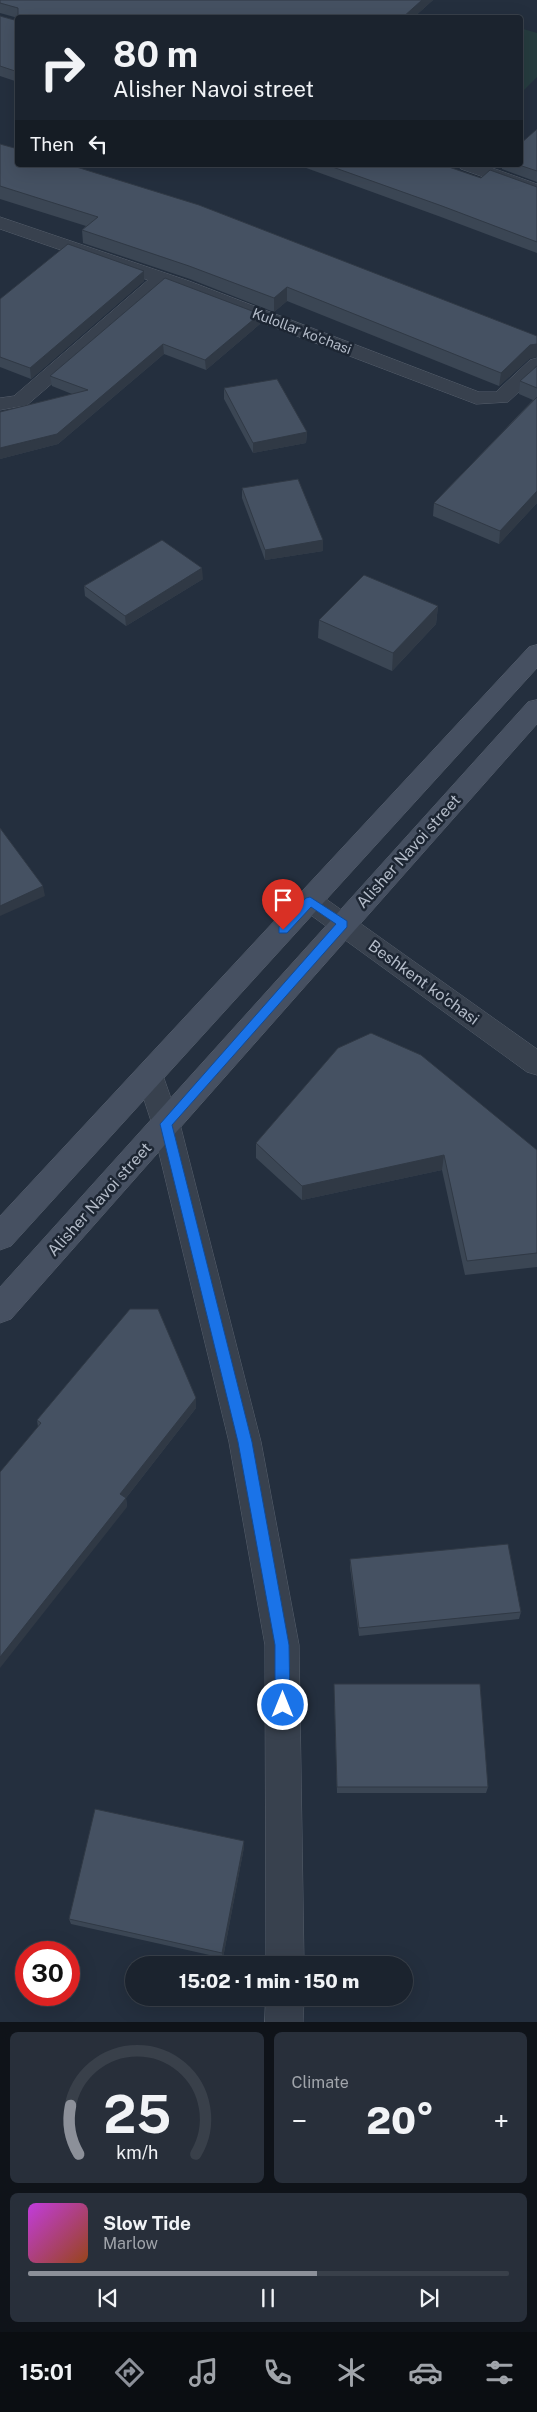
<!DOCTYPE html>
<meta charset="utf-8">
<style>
:root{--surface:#1b232e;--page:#282f3a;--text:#f1f3f6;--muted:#a0a4aa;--line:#39404a;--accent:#8c9099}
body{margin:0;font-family:"Public Sans",sans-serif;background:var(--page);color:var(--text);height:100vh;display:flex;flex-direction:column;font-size:19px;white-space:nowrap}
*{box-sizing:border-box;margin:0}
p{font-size:16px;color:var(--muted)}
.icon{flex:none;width:28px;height:28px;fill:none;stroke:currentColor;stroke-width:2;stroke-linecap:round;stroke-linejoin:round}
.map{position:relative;height:2022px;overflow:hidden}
.details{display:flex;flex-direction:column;gap:10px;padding:10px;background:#0f1319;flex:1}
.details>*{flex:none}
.banner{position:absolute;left:15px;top:15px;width:508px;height:152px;border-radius:5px;box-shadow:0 5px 20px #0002,0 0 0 1px var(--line);background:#1b232e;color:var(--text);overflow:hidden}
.speed{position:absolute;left:15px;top:1941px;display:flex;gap:10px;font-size:25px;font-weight:700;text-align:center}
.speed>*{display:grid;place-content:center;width:65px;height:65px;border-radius:50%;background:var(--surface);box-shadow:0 5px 20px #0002,0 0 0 1px var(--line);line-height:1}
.speed .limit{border:8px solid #d22;background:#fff;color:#111}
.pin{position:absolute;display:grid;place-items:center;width:42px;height:42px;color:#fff;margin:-51px -21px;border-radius:50% 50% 50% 0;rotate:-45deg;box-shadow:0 0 5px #0007}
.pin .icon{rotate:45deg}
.me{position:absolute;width:55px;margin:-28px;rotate:0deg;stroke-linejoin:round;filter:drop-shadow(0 0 4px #0008)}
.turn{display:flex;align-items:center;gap:18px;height:105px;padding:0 15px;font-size:22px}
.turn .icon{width:65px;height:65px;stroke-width:2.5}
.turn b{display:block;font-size:35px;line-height:42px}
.then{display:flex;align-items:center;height:48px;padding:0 15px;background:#0003;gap:10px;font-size:19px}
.big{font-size:38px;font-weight:800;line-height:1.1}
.details .tile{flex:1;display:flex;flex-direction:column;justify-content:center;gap:8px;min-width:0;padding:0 18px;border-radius:8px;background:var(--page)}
.details .dial{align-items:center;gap:0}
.dial svg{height:130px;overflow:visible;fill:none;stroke:var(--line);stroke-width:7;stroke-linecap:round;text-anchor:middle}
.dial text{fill:var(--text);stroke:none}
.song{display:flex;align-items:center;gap:15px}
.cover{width:60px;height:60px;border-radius:8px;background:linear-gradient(135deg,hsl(290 70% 55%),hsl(20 70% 35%))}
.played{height:5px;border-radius:2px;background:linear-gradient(90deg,var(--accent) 60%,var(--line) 60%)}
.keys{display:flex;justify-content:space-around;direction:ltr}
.heat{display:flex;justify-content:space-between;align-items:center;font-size:28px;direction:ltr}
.details .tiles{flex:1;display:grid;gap:10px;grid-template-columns:1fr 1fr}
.tile:last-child{grid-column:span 2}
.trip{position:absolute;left:125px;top:1956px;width:288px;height:50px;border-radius:25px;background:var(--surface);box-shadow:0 5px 20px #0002,0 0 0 1px var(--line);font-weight:800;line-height:50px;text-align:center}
.menu{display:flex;height:80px;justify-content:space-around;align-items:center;background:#0b0e12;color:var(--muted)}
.menu .icon{width:35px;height:35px}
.menu .on{color:var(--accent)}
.menu b{font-size:22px;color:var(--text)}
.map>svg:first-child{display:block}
</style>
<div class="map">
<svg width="537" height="2022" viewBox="0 0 537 2022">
<rect width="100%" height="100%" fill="#242f3e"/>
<polygon fill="#263c3f" points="520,28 537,33 537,77 520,94"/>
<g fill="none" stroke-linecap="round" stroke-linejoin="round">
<defs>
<g id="street">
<polygon points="458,165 484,165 537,184 537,196 461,169"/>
<polygon points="0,217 189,281 479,392 496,392 530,360 537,358 537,375 508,402 476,404 165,286 27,405 0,410 0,398 14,396 148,280 0,229"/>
<polygon points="310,891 319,894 537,1049 537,1075 527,1072 301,908 297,901 301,894"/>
<polygon points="150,1064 160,1067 180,1124 261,1442 299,1645 304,1965 266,1965 265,1645 229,1442 152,1124 136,1075 140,1067"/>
<polygon points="266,1998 304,1998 303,2022 265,2022"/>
</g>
<g id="secondary">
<polygon points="537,645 537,668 11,1246 0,1250 0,1216 529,647"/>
<polygon points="537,700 537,724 11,1319 0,1323 0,1287 528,702"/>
</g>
</defs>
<use href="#street" stroke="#565f6c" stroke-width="1"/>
<use href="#secondary" stroke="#565f6c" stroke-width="1"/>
<use href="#street" fill="#38414e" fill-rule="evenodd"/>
<use href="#secondary" fill="#465061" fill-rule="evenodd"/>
</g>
<g fill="#3b4654">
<polygon points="0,0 433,0 413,18 18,18 0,13"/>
<polygon points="0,16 18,21 18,82 0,76"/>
<polygon points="537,129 537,182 502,169 502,165 520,165"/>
<polygon points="0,144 529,359 499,386 287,301 274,312 190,279 83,243 82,230 86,226 0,199"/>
<polygon points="298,165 443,165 481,178 537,187 537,253 441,217"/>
<polygon points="144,271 144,281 31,379 0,367 0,299"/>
<polygon points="165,278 260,324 206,370 164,354 58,444 0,459 0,412 72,394 52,386 50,376"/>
<polygon points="537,366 537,503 499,544 433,516 434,503 533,400 519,394 520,381"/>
<polygon points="224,388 307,432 306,443 253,453 224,399"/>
<polygon points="242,488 323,551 265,560 242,498"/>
<polygon points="203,579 126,626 85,596 84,586"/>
<polygon points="438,606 436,624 392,671 318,638 319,620"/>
<polygon points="256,1143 537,1150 537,1267 465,1275 442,1170 302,1200 256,1158"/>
<polygon points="196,1398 196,1408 126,1498 127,1507 38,1427 37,1420"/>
<polygon points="350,1559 521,1612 519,1619 359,1636 350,1567"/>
<polygon points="334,1684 488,1787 486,1793 337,1793 334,1691"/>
<polygon points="244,1841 244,1847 223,1958 71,1924 69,1919"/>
</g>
<g fill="#303945">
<polygon points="422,0 433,0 413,18 402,18"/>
<polygon points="144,271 144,281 31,379 30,368"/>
<polygon points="287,287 287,301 274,312 274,298"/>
<polygon points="260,314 260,324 206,370 205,360"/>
<polygon points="163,344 164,354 58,444 0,459 0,448"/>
<polygon points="537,344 537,357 529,359 499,386 501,373 530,345"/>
<polygon points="307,432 306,443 253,453 253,443"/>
<polygon points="537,491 537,503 499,544 500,531"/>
<polygon points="323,540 323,551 265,560 265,550"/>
<polygon points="202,568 203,579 126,626 125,616"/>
<polygon points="438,606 436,624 392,671 393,653"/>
<polygon points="43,886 45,896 0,916 0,906"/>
<polygon points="444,1155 442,1170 302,1200 302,1186"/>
<polygon points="196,1398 196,1408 126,1498 127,1507 0,1668 0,1657 120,1494"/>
<polygon points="244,1841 244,1847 223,1958 222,1953"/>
</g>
<g fill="#455162" stroke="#303945">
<polygon points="0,0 422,0 402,18 18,18 18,8 0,3"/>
<polygon points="0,16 18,21 18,72 0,66"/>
<polygon points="537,129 537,171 519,165 520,165 520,144"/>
<polygon points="0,144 18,149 18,165 70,165 199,205 537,336 537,344 530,345 501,373 287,287 274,298 189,266 82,230 98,217 0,186"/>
<polygon points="327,165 443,165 481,178 490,170 537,187 537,242 442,206"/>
<polygon points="68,244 144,271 30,368 0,357 0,299"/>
<polygon points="165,278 260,314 205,360 163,344 57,434 0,448 0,412 88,390 50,376"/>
<polygon points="537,366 537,388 520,381"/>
<polygon points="277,379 307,432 253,443 224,388"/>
<polygon points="537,397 537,491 500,531 434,503"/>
<polygon points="298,479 323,540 265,550 242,488"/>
<polygon points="162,540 202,568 125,616 84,586"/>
<polygon points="364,575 438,606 393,653 319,620"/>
<polygon points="0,828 43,886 0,906"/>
<polygon points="371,1033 421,1055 537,1150 537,1253 467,1261 444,1155 302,1186 256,1143 338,1048"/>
<polygon points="130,1309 158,1309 196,1398 120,1494 126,1498 0,1657 0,1472 41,1423 37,1420"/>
<polygon points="508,1544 521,1612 359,1628 350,1559"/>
<polygon points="334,1684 480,1684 488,1787 337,1787"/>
<polygon points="95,1809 244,1841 222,1953 69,1919"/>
</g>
<polygon fill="#1a73e8" stroke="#114b97" points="310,897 347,921 347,927 172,1125 252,1442 289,1645 290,1705 288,1710 283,1712 277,1710 275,1705 275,1645 238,1442 160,1124 336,924 311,907 287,933 279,933 279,927 306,898"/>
<g text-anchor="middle" stroke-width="5" stroke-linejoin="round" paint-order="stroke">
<g font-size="14" fill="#b4bcc9" stroke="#1d2633">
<text transform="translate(302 331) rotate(21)" y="5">Kulollar ko'chasi</text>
</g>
<g font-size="16" fill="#b4bcc9" stroke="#1d2633">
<text transform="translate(408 851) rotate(-48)" y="6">Alisher Navoi street</text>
<text transform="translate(424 982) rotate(36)" y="6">Beshkent ko'chasi</text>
<text transform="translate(99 1199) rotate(-48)" y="6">Alisher Navoi street</text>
</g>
</g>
</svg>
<div class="speed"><div class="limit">30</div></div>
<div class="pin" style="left:283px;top:930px;background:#d93025"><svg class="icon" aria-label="arrive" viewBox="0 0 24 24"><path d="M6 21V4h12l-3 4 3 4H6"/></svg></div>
<svg class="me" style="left:283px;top:1705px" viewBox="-20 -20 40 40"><circle r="17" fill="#1a73e8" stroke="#fff" stroke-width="3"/><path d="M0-11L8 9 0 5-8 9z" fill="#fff"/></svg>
<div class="trip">15:02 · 1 min · 150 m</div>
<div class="banner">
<div class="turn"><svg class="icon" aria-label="right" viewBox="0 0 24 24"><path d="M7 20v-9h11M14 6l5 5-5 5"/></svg><div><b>80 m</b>Alisher Navoi street</div></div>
<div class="then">Then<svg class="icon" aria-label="left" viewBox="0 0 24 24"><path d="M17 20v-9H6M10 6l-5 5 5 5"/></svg></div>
</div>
</div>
<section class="details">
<div class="tiles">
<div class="tile dial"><svg viewBox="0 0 100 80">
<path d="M14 69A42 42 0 1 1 86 69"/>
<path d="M14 69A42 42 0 0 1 9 39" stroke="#8c9099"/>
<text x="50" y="56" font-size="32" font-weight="700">25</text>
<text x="50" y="72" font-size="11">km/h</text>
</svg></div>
<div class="tile"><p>Climate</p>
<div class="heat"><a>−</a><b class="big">20°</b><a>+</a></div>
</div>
<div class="tile">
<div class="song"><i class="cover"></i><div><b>Slow Tide</b><p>Marlow</p></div></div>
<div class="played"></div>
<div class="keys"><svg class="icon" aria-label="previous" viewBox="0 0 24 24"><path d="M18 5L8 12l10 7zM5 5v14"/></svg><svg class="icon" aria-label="pause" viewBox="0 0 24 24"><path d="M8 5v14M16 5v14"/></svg><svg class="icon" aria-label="next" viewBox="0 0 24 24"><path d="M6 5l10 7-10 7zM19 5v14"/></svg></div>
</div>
</div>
</section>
<nav class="menu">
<b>15:01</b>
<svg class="icon on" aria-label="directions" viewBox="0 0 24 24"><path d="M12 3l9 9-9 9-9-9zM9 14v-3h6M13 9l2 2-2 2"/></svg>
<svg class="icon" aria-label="music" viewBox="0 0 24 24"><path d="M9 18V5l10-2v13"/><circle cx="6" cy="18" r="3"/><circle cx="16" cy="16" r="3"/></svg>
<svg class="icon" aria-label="phone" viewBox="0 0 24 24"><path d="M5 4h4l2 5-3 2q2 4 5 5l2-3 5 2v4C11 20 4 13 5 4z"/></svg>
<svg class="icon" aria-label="climate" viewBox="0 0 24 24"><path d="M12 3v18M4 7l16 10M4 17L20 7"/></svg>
<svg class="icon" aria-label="car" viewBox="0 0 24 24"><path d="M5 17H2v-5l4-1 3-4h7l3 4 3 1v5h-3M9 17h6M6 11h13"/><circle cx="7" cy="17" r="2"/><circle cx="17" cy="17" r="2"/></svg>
<svg class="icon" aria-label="filters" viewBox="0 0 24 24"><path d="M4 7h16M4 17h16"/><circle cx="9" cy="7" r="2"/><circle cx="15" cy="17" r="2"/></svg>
</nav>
